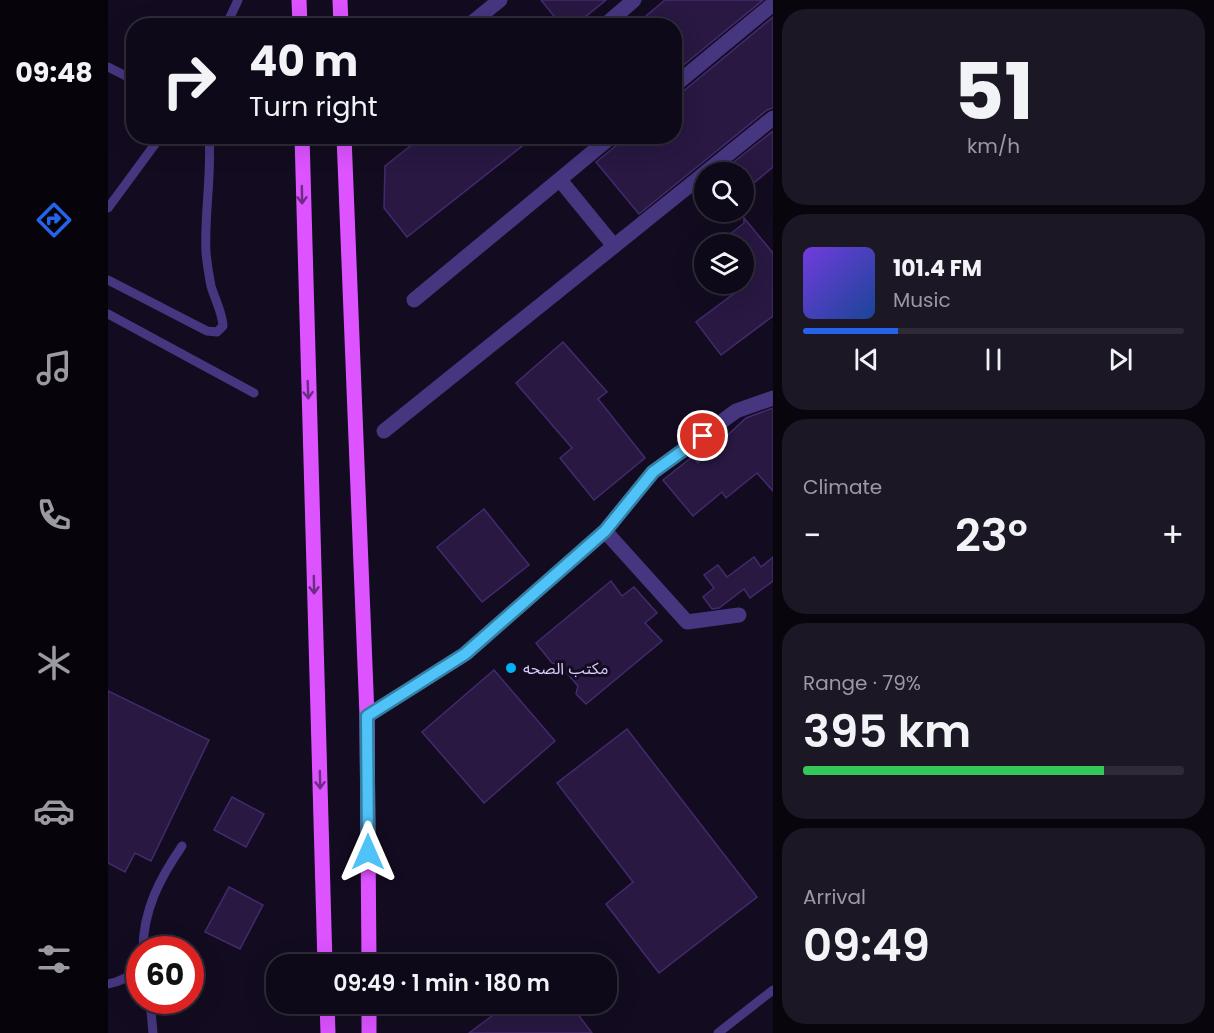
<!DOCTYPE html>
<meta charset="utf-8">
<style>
:root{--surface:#0e0918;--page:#1c1725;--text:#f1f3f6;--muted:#9b9aa2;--line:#2e2a37;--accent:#2563eb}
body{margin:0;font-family:Poppins,"Noto Sans Arabic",sans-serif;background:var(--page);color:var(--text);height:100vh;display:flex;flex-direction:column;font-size:22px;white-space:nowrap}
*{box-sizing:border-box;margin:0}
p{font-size:20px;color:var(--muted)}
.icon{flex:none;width:33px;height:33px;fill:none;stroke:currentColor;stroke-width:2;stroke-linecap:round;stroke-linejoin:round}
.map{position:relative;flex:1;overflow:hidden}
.side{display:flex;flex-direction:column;gap:9px;padding:9px;background:#08050d;width:441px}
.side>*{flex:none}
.hud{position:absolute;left:18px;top:18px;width:556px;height:126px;border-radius:24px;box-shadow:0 6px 24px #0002,0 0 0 2px var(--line);background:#0e0918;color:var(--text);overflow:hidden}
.controls{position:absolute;left:586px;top:162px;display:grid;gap:12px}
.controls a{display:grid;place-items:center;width:60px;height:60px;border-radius:50%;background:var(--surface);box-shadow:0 6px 24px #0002,0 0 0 2px var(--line);font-size:30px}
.speed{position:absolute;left:18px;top:936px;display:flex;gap:12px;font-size:30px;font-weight:700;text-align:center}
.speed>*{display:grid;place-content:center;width:78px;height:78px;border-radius:50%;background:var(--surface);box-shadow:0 6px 24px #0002,0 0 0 2px var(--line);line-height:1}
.speed .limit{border:9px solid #d22;background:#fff;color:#111}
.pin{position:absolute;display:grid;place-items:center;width:51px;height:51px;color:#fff;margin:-26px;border:3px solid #fff;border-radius:50%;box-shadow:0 2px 6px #0007}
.me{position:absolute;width:66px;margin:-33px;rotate:0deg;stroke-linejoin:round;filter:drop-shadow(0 0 4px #0008)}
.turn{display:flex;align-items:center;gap:21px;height:126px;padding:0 24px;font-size:27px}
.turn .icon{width:78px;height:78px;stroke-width:2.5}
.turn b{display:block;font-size:42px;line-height:51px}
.big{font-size:45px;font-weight:600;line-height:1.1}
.side .card{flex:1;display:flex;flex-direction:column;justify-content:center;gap:9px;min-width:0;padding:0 21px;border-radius:24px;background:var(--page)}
.side .dial{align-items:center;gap:0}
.dial b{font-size:78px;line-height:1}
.song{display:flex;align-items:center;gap:18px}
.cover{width:72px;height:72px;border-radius:9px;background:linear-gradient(135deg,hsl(260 70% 55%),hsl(220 70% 35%))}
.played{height:6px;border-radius:3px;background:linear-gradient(90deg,var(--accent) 25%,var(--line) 25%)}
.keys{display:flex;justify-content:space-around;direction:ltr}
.heat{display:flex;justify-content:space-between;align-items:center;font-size:33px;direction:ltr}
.charge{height:9px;border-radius:4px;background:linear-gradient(90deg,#34c759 79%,var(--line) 0)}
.trip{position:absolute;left:158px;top:954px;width:351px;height:60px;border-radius:24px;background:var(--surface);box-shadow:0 6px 24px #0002,0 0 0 2px var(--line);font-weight:600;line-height:60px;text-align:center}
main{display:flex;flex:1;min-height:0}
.dock{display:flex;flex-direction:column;width:108px;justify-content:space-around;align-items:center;background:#06040a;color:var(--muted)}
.dock .icon{width:42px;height:42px}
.dock .on{color:var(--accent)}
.dock b{font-size:27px;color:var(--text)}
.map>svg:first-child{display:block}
</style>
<main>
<nav class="dock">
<b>09:48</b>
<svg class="icon on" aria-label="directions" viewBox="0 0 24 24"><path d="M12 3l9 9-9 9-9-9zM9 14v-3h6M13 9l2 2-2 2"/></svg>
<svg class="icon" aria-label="music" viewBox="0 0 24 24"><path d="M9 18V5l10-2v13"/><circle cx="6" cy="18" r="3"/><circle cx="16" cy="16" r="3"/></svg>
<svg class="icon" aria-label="phone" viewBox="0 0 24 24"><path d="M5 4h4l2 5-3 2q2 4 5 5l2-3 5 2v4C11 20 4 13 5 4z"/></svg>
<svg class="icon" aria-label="climate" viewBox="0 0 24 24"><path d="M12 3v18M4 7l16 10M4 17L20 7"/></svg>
<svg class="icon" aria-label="car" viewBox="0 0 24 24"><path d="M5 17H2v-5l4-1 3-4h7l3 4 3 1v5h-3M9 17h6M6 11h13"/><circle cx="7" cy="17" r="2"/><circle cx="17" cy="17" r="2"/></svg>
<svg class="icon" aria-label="filters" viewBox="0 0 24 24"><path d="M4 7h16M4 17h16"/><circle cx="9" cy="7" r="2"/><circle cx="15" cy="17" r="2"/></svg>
</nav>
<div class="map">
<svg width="665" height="1033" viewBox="0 0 665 1033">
<rect width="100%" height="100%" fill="#130c20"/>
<g fill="#281842" stroke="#432a6e" stroke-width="1.5">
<polygon points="433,0 498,0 466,26 454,26"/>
<polygon points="557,0 655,0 567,72 567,26 526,26"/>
<polygon points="665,17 665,108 659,110 531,214 488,162 510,144 513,136 567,136 567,95 573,93"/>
<polygon points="665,131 665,167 636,191 636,172 613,172"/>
<polygon points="315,136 427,136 299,237 276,208 277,166"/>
<polygon points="636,218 665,253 665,316 613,355 588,322 636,286 636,244 610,244 636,223"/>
<polygon points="455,342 499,392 490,399 537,458 486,500 452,458 464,448 408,383"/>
<polygon points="665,408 665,491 649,473 618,498 614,492 585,516 555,480 584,457 590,463 638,418"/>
<polygon points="376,509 421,565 374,602 329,547"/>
<polygon points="646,557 653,567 665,557 665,581 642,598 636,589 611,608 604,609 595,597 606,588 596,575 610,565 619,577"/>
<polygon points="503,581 514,596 526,587 549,613 537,623 554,641 478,704 468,694 470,686 451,664 444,663 428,643"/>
<polygon points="386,670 447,741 376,803 314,732"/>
<polygon points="0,691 101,740 43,861 27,853 17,872 0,863"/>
<polygon points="519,729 649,897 551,973 498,904 525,882 449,783"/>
<polygon points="124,797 156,814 138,847 106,830"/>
<polygon points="121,887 155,905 132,949 97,932"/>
<polygon points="400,1004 462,1004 484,1033 361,1033"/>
</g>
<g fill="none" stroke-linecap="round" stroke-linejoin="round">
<g stroke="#463680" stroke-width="9">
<polyline points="118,26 130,0"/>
<polyline points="0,67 26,80"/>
<polyline points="0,208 53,136"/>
<path d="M0,280L99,331L109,332L115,326C114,311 107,300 103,286C101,276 99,263 98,253C96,214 104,176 101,136"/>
<polyline points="0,314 146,393"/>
<path d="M35,950C35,910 52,878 74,846"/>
<polyline points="0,984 8,982 32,972"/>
<polyline points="42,1000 45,1033"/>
<polyline points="610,1033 665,990"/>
</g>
<g stroke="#463680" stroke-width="15">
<polyline points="360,26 392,0"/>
<polyline points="496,26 526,0"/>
<polyline points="567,85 665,4"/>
<polyline points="598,172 665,118"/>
<polyline points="452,180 506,246"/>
<polyline points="306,300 504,136"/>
<polyline points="276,431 597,173"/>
<polyline points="497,531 579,622 631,615"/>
<polyline points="259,716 357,654 497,531 545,472 628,411 665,398"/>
</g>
<g stroke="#dc53ff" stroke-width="15">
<polyline points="191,0 192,26"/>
<polyline points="232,0 233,26"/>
<polyline points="194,136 217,964"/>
<polyline points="236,136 259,716 261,964"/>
<polyline points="219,1004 220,1033"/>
<polyline points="261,1004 261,1033"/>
</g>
</g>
<defs><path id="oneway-shaft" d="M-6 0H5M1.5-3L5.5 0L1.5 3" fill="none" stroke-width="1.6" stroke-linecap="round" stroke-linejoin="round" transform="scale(1.5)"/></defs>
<g stroke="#6d2c84">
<use href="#oneway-shaft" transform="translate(194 195) rotate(89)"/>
<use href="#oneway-shaft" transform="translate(200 390) rotate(88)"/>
<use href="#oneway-shaft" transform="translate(206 585) rotate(89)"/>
<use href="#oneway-shaft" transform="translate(212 780) rotate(89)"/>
</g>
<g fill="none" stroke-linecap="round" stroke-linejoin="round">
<defs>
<polyline id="route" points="260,852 259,716 357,654 497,531 545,472 595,436"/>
</defs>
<use href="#route" stroke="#337fa1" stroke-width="15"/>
<use href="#route" stroke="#4fc3f7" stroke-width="10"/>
</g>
<circle fill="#00b3f7" stroke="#130c20" stroke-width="2" cx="403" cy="668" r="6"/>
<g text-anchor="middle" stroke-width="6" stroke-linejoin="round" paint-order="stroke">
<g font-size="16" fill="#daccff" stroke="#130c20" text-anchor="start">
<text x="415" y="674">مكتب الصحه</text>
</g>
</g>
</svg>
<div class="controls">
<a><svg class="icon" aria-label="search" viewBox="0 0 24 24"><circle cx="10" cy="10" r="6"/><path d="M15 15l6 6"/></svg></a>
<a><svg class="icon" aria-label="layers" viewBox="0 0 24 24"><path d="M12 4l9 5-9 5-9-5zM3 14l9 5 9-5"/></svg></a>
</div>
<div class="speed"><div class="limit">60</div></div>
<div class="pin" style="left:595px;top:436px;background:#d93025"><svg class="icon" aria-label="arrive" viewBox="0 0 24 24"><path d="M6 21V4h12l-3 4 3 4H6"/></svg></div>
<svg class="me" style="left:260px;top:852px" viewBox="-20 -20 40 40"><path d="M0-17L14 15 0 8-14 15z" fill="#4fc3f7" stroke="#fff" stroke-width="4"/></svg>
<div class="trip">09:49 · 1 min · 180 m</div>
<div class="hud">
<div class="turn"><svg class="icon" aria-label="right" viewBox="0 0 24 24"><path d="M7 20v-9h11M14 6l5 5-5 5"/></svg><div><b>40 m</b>Turn right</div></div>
</div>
</div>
<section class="side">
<div class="card dial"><b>51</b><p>km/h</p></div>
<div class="card">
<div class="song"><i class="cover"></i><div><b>101.4 FM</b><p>Music</p></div></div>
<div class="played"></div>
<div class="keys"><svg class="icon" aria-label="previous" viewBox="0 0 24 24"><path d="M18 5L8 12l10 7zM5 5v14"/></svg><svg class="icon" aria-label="pause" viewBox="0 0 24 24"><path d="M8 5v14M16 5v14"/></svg><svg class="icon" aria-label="next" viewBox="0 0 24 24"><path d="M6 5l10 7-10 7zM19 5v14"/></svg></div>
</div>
<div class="card"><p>Climate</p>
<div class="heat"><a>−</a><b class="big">23°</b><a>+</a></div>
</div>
<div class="card"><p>Range · 79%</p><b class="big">395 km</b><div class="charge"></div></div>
<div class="card"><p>Arrival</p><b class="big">09:49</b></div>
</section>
</main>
